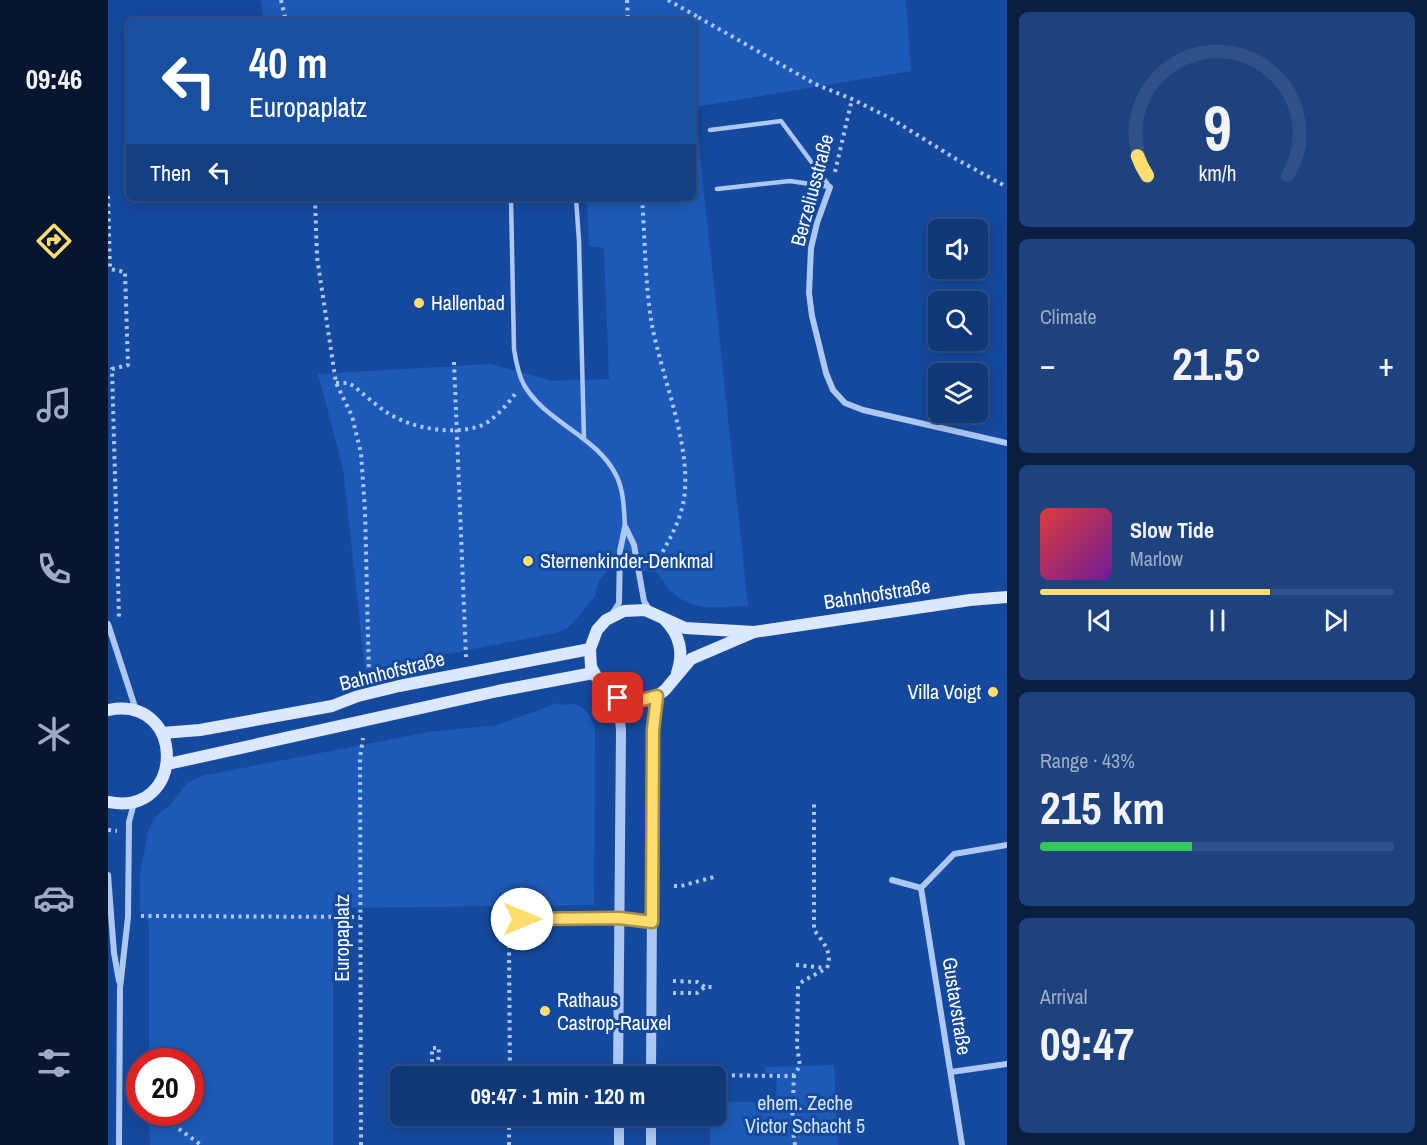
<!DOCTYPE html>
<meta charset="utf-8">
<style>
:root{--surface:#103776;--page:#1e427e;--text:#f1f3f6;--muted:#9cacc5;--line:#305188;--accent:#ffdd6e}
body{margin:0;font-family:"Archivo Narrow",sans-serif;background:var(--page);color:var(--text);height:100vh;display:flex;flex-direction:column;font-size:22px;white-space:nowrap}
*{box-sizing:border-box;margin:0}
p{font-size:20px;color:var(--muted)}
.icon{flex:none;width:33px;height:33px;fill:none;stroke:currentColor;stroke-width:2;stroke-linecap:round;stroke-linejoin:round}
.map{position:relative;flex:1;overflow:hidden}
.panel{display:flex;flex-direction:column;gap:12px;padding:12px;background:#091e41;width:420px}
.panel>*{flex:none}
.hud{position:absolute;left:18px;top:18px;width:570px;height:183px;border-radius:9px;box-shadow:0 3px 15px #0003,0 0 0 2px var(--line);background:#1a4fa0;color:#fff;overflow:hidden}
.tools{position:absolute;left:820px;top:219px;display:grid;gap:12px}
.tools a{display:grid;place-items:center;width:60px;height:60px;border-radius:9px;background:var(--surface);box-shadow:0 3px 15px #0003,0 0 0 2px var(--line);font-size:30px}
.speed{position:absolute;left:18px;top:1048px;display:flex;gap:12px;font-size:30px;font-weight:700;text-align:center}
.speed>*{display:grid;place-content:center;width:78px;height:78px;border-radius:50%;background:var(--surface);box-shadow:0 3px 15px #0003,0 0 0 2px var(--line);line-height:1}
.speed .limit{border:9px solid #d22;background:#fff;color:#111}
.pin{position:absolute;display:grid;place-items:center;width:51px;height:51px;color:#fff;margin:-26px;border-radius:12px;box-shadow:0 3px 9px #0006}
.me{position:absolute;width:66px;margin:-33px;rotate:90deg;stroke-linejoin:round;filter:drop-shadow(0 0 4px #0008)}
.turn{display:flex;align-items:center;gap:21px;height:126px;padding:0 24px;font-size:27px}
.turn .icon{width:78px;height:78px;stroke-width:2.5}
.turn b{display:block;font-size:42px;line-height:51px}
.then{display:flex;align-items:center;height:57px;padding:0 24px;background:#0003;gap:12px;font-size:22px}
.big{font-size:45px;font-weight:700;line-height:1.1}
.panel .widget{flex:1;display:flex;flex-direction:column;justify-content:center;gap:9px;min-width:0;padding:0 21px;border-radius:9px;background:var(--page)}
.panel .dial{align-items:center;gap:0}
.dial svg{height:156px;overflow:visible;fill:none;stroke:var(--line);stroke-width:7;stroke-linecap:round;text-anchor:middle}
.dial text{fill:var(--text);stroke:none}
.song{display:flex;align-items:center;gap:18px}
.cover{width:72px;height:72px;border-radius:9px;background:linear-gradient(135deg,hsl(0 70% 55%),hsl(280 70% 35%))}
.played{height:6px;border-radius:3px;background:linear-gradient(90deg,var(--accent) 65%,var(--line) 65%)}
.keys{display:flex;justify-content:space-around;direction:ltr}
.heat{display:flex;justify-content:space-between;align-items:center;font-size:33px;direction:ltr}
.charge{height:9px;border-radius:4px;background:linear-gradient(90deg,#34c759 43%,var(--line) 0)}
.trip{position:absolute;left:282px;top:1066px;width:336px;height:60px;border-radius:9px;background:var(--surface);box-shadow:0 3px 15px #0003,0 0 0 2px var(--line);font-weight:700;line-height:60px;text-align:center}
main{display:flex;flex:1;min-height:0}
.tabs{display:flex;flex-direction:column;width:108px;justify-content:space-around;align-items:center;background:#06162f;color:var(--muted)}
.tabs .icon{width:42px;height:42px}
.tabs .active{color:var(--accent)}
.tabs b{font-size:27px;color:var(--text)}
.map>svg:first-child{display:block}
</style>
<main>
<nav class="tabs">
<b>09:46</b>
<svg class="icon active" aria-label="directions" viewBox="0 0 24 24"><path d="M12 3l9 9-9 9-9-9zM9 14v-3h6M13 9l2 2-2 2"/></svg>
<svg class="icon" aria-label="music" viewBox="0 0 24 24"><path d="M9 18V5l10-2v13"/><circle cx="6" cy="18" r="3"/><circle cx="16" cy="16" r="3"/></svg>
<svg class="icon" aria-label="phone" viewBox="0 0 24 24"><path d="M5 4h4l2 5-3 2q2 4 5 5l2-3 5 2v4C11 20 4 13 5 4z"/></svg>
<svg class="icon" aria-label="climate" viewBox="0 0 24 24"><path d="M12 3v18M4 7l16 10M4 17L20 7"/></svg>
<svg class="icon" aria-label="car" viewBox="0 0 24 24"><path d="M5 17H2v-5l4-1 3-4h7l3 4 3 1v5h-3M9 17h6M6 11h13"/><circle cx="7" cy="17" r="2"/><circle cx="17" cy="17" r="2"/></svg>
<svg class="icon" aria-label="filters" viewBox="0 0 24 24"><path d="M4 7h16M4 17h16"/><circle cx="9" cy="7" r="2"/><circle cx="15" cy="17" r="2"/></svg>
</nav>
<div class="map">
<svg width="899" height="1145" viewBox="0 0 899 1145">
<rect width="100%" height="100%" fill="#15499d"/>
<g fill="#1d5ab7">
<path d="M153,0H798L803,71L587,107L640,606C609,606 587,614 563,591C557,586 555,578 548,572L501,569L491,580L487,596L465,623L458,629L447,633L257,670L235,468L210,374L383,364L444,381L501,379L496,248L481,246L479,198H585V21H156Z"/>
<path d="M450,703C456,706 458,704 464,704C478,705 483,717 487,729L486,905L225,908V1145H42L41,1113H82V1062H41V922L32,910V876L40,831L47,817L62,805L79,783L93,776L321,732L389,725Z"/>
<polygon points="726,1065 730,1145 602,1145 602,1116 608,1116 608,1101 668,1103 669,1073 657,1073 657,1067"/>
</g>
<g fill="none" stroke-linecap="round" stroke-linejoin="round">
<g stroke="#acc8f3" stroke-width="4" stroke-dasharray="3 4.5" stroke-linecap="butt">
<polyline points="173,0 178,21"/>
<polyline points="519,0 520,21"/>
<polyline points="560,0 590,17"/>
<polyline points="585,22 590,17 707,84 744,99 782,118 848,159 899,187"/>
<polyline points="727,172 744,99"/>
<polyline points="0,196 2,269 17,272 20,365 4,369 11,617"/>
<polyline points="207,198 209,257 228,383 244,416 253,453 257,511 261,676"/>
<path d="M534,198C537,238 537,286 544,325C554,379 588,456 574,508C568,531 556,549 544,570"/>
<polyline points="346,362 358,657"/>
<path d="M228,383H240L246,386C256,395 267,404 278,412C303,428 340,435 369,427C384,423 398,406 407,394"/>
<polyline points="0,830 9,831"/>
<polyline points="566,886 573,886 606,877"/>
<polyline points="33,916 252,917"/>
<polyline points="401,945 402,1077"/>
<polyline points="688,965 717,968"/>
<polyline points="565,981 589,982 597,987"/>
<polyline points="565,993 589,993 597,987 605,987"/>
<polyline points="324,1062 324,1048 331,1048 330,1063"/>
<path d="M594,1075L678,1076L686,1075L692,1066L689,1046L690,986L695,981L719,968C725,952 715,942 706,930V804"/>
<polyline points="686,1075 684,1125 687,1145"/>
<polyline points="38,1113 52,1115 93,1145"/>
<polyline points="253,1145 252,758 255,738"/>
<polyline points="401,1145 401,1116"/>
</g>
<g stroke="#acc8f3" stroke-width="4.5">
<polyline points="602,130 673,121 722,187"/>
<polyline points="609,189 682,181 722,187"/>
<path d="M403,198L406,349C408,362 410,374 416,385C438,423 490,436 509,477C516,492 516,511 517,527"/>
<polyline points="468,198 471,241 476,439"/>
<polyline points="414,919 511,918 544,923"/>
</g>
<g stroke="#acc8f3" stroke-width="6">
<polyline points="722,187 709,223 703,248 701,293 704,316 718,373 725,390 737,403 755,410 899,443"/>
<polyline points="518,528 526,545 536,601 541,609"/>
<polyline points="504,614 511,603 512,551 517,527"/>
<polyline points="0,624 28,710"/>
<polyline points="0,875 6,953 11,981"/>
<polyline points="784,880 813,888"/>
<polyline points="843,1072 899,1064"/>
<polyline points="11,1145 12,988 20,917 21,822 26,803"/>
<polyline points="854,1145 813,888 846,854 899,845"/>
</g>
<g stroke="#acc8f3" stroke-width="10">
<polyline points="510,698 513,730 510,1077"/>
<polyline points="543,1077 545,730 549,696"/>
<polyline points="511,1116 511,1145"/>
<polyline points="543,1145 543,1116"/>
</g>
<g stroke="#dbe8fd" stroke-width="12">
<path d="M557,620C572,635 576,653 569,673"/>
<polyline points="646,632 583,659 557,690 549,696 536,700 517,700 504,694 493,685 483,667 482,649 489,630 498,620 516,611 537,610 577,628 646,632 862,600 899,597"/>
<path d="M0,710C78,694 79,818 0,802"/>
<polyline points="54,733 92,730 224,706 250,696 291,686 482,649"/>
<polyline points="60,764 390,691 485,673"/>
</g>
</g>
<g fill="none" stroke-linecap="round" stroke-linejoin="round">
<defs>
<polyline id="route" points="414,919 511,918 544,922 545,730 549,696 530,701 510,698"/>
</defs>
<use href="#route" stroke="#a69048" stroke-width="15"/>
<use href="#route" stroke="#ffdd6e" stroke-width="10"/>
</g>
<g fill="#ffdd6e" stroke="#15499d" stroke-width="2">
<circle cx="311" cy="303" r="6"/>
<circle cx="420" cy="561" r="6"/>
<circle cx="885" cy="692" r="6"/>
<circle cx="437" cy="1011" r="6"/>
</g>
<g text-anchor="middle" stroke-width="6" stroke-linejoin="round" paint-order="stroke">
<g font-size="20" fill="#fff" stroke="#15499d">
<text transform="translate(704 190) rotate(-75)" y="7">Berzeliusstraße</text>
<text transform="translate(769 594) rotate(-9)" y="7">Bahnhofstraße</text>
<text transform="translate(284 671) rotate(-14)" y="7">Bahnhofstraße</text>
<text transform="translate(234 938) rotate(-90)" y="7">Europaplatz</text>
<text transform="translate(849 1006) rotate(81)" y="7">Gustavstraße</text>
</g>
<g font-size="20" fill="#fff" stroke="#15499d" text-anchor="start">
<text x="323" y="310">Hallenbad</text>
<text x="432" y="568">Sternenkinder-Denkmal</text>
<text x="873" y="699" text-anchor="end">Villa Voigt</text>
<text x="449" y="1007">Rathaus<tspan x="449" dy="23">Castrop-Rauxel</tspan></text>
</g>
<g font-size="20" fill="#d4e4fd" stroke="#15499d">
<text x="697" y="1110">ehem. Zeche<tspan x="697" dy="23">Victor Schacht 5</tspan></text>
</g>
</g>
</svg>
<div class="tools">
<a><svg class="icon" aria-label="sound" viewBox="0 0 24 24"><path d="M4 9h4l5-4v14l-5-4H4zM17 9q2 3 0 6"/></svg></a>
<a><svg class="icon" aria-label="search" viewBox="0 0 24 24"><circle cx="10" cy="10" r="6"/><path d="M15 15l6 6"/></svg></a>
<a><svg class="icon" aria-label="layers" viewBox="0 0 24 24"><path d="M12 4l9 5-9 5-9-5zM3 14l9 5 9-5"/></svg></a>
</div>
<div class="speed"><div class="limit">20</div></div>
<div class="pin" style="left:510px;top:698px;background:#d93025"><svg class="icon" aria-label="arrive" viewBox="0 0 24 24"><path d="M6 21V4h12l-3 4 3 4H6"/></svg></div>
<svg class="me" style="left:414px;top:919px" viewBox="-20 -20 40 40"><circle r="19" fill="#fff"/><path d="M0-13L10 11 0 6-10 11z" fill="#ffdd6e"/></svg>
<div class="trip">09:47 · 1 min · 120 m</div>
<div class="hud">
<div class="turn"><svg class="icon" aria-label="left" viewBox="0 0 24 24"><path d="M17 20v-9H6M10 6l-5 5 5 5"/></svg><div><b>40 m</b>Europaplatz</div></div>
<div class="then">Then<svg class="icon" aria-label="left" viewBox="0 0 24 24"><path d="M17 20v-9H6M10 6l-5 5 5 5"/></svg></div>
</div>
</div>
<section class="panel">
<div class="widget dial"><svg viewBox="0 0 100 80">
<path d="M14 69A42 42 0 1 1 86 69"/>
<path d="M14 69A42 42 0 0 1 9 59" stroke="#ffdd6e"/>
<text x="50" y="56" font-size="32" font-weight="700">9</text>
<text x="50" y="72" font-size="11">km/h</text>
</svg></div>
<div class="widget"><p>Climate</p>
<div class="heat"><a>−</a><b class="big">21.5°</b><a>+</a></div>
</div>
<div class="widget">
<div class="song"><i class="cover"></i><div><b>Slow Tide</b><p>Marlow</p></div></div>
<div class="played"></div>
<div class="keys"><svg class="icon" aria-label="previous" viewBox="0 0 24 24"><path d="M18 5L8 12l10 7zM5 5v14"/></svg><svg class="icon" aria-label="pause" viewBox="0 0 24 24"><path d="M8 5v14M16 5v14"/></svg><svg class="icon" aria-label="next" viewBox="0 0 24 24"><path d="M6 5l10 7-10 7zM19 5v14"/></svg></div>
</div>
<div class="widget"><p>Range · 43%</p><b class="big">215 km</b><div class="charge"></div></div>
<div class="widget"><p>Arrival</p><b class="big">09:47</b></div>
</section>
</main>
